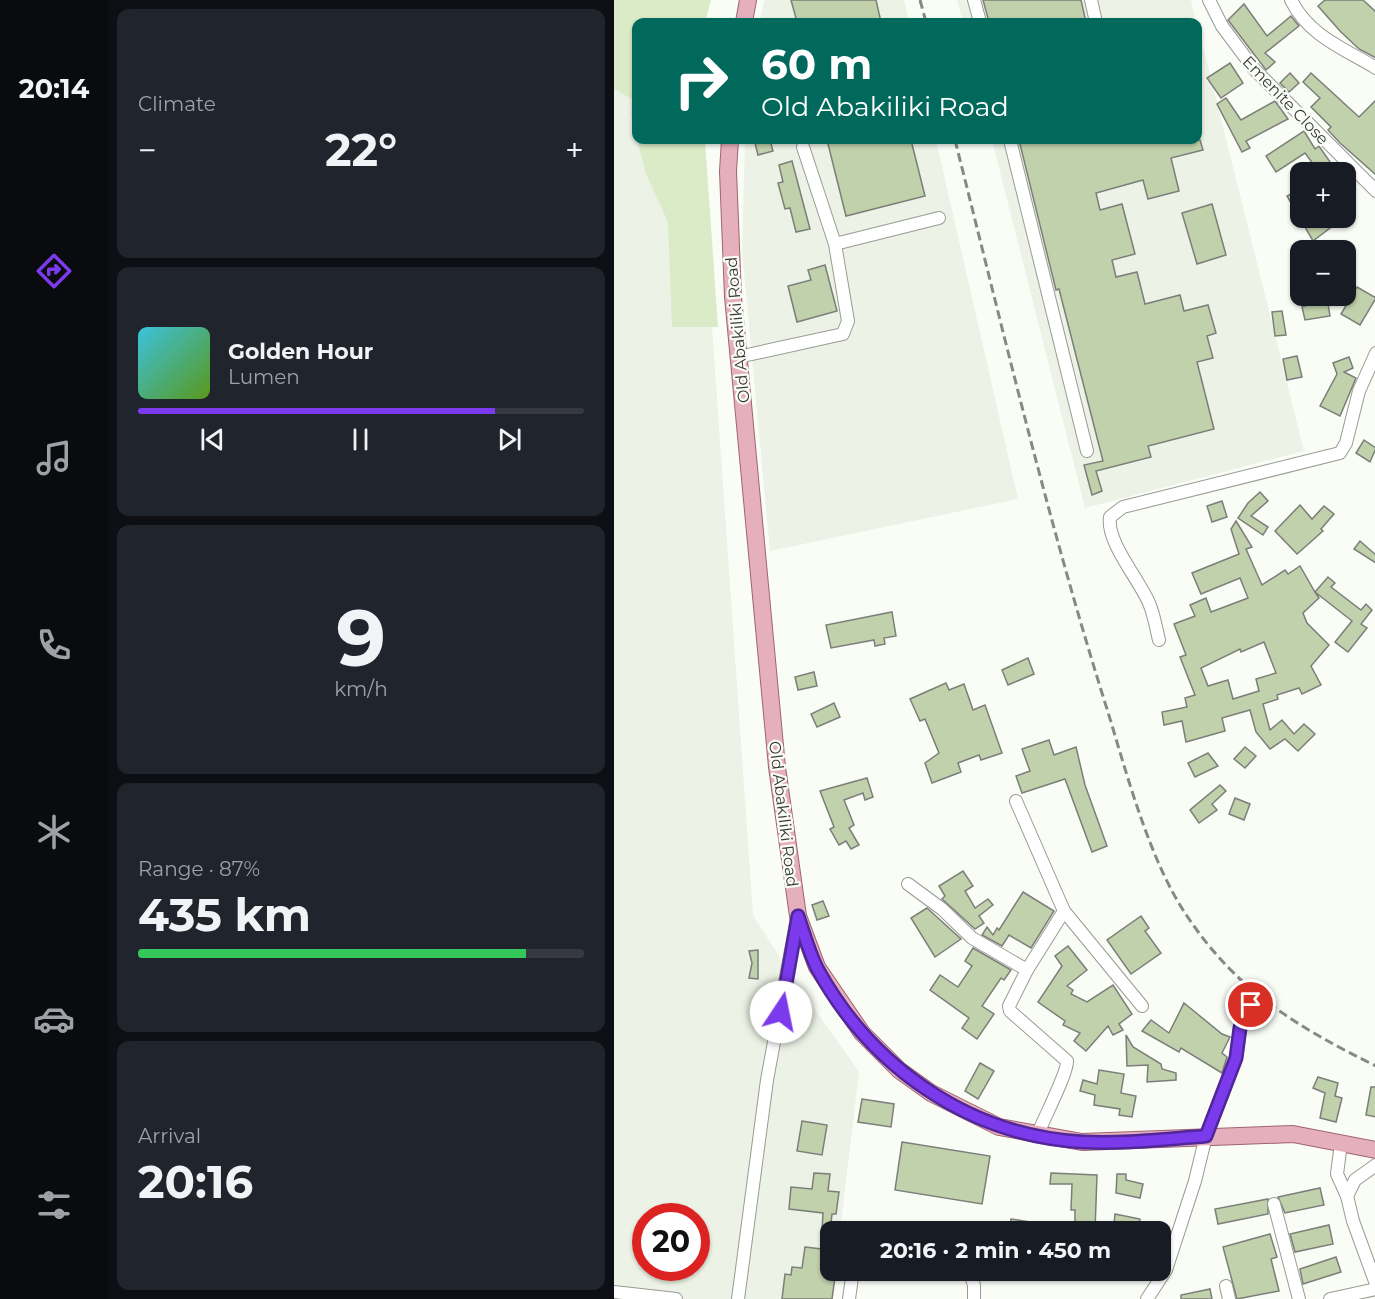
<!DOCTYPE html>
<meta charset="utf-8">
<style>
:root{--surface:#171b24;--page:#20242c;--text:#f1f3f6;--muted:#9ea1a6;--line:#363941;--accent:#7c3aed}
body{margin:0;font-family:Montserrat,sans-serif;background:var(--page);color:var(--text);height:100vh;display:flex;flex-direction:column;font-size:22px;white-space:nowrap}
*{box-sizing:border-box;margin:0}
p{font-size:20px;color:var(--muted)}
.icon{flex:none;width:33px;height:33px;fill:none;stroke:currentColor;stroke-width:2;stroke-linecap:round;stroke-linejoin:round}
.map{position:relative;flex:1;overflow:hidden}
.panel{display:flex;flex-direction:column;gap:9px;padding:9px;background:#0d0f14;width:506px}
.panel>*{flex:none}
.guide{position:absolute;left:18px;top:18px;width:570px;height:126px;border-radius:12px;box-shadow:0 2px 4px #0004;background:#00695c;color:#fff;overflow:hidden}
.fabs{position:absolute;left:676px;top:162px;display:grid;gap:12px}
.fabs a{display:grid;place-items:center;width:66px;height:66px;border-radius:12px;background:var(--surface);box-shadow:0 2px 4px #0004;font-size:30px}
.speed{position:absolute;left:18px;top:1203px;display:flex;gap:12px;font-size:30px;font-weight:700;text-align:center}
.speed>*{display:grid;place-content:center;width:78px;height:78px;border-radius:50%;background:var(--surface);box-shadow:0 2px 4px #0004;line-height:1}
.speed .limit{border:9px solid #d22;background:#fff;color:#111}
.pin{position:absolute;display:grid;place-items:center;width:51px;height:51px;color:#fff;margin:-26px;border:3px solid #fff;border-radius:50%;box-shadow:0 2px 6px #0007}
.me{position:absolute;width:66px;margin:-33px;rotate:11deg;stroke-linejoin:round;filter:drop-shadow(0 0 4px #0008)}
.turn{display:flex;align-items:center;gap:21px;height:126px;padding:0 30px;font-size:27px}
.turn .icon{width:78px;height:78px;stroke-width:2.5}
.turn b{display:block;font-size:42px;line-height:51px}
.big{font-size:45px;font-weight:700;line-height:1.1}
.panel .widget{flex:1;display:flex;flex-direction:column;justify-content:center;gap:9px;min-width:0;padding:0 21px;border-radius:12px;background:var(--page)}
.panel .dial{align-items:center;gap:0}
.dial b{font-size:78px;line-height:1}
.song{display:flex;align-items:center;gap:18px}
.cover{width:72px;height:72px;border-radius:9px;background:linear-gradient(135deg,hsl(190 70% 55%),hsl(90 70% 35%))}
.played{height:6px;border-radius:3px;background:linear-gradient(90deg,var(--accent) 80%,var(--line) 80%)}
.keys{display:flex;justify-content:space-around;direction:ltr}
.heat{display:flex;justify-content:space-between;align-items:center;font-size:33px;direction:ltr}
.charge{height:9px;border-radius:4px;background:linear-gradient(90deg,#34c759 87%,var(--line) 0)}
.trip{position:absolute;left:206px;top:1221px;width:351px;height:60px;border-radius:12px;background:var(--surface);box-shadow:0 2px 4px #0004;font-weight:700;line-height:60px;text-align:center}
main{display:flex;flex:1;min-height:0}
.dock{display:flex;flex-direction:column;width:108px;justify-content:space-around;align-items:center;background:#090b0e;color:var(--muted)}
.dock .icon{width:42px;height:42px}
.dock .selected{color:var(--accent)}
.dock b{font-size:27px;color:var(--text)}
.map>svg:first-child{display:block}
</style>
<main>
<nav class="dock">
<b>20:14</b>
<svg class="icon selected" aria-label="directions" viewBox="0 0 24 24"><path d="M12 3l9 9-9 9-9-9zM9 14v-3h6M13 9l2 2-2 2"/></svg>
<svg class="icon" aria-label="music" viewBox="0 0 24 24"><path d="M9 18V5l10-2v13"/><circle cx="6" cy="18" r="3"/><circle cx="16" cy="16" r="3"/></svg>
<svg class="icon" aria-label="phone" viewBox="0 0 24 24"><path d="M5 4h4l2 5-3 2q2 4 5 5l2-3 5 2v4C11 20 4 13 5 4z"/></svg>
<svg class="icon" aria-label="climate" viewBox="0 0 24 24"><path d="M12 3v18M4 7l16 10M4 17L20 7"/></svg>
<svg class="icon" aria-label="car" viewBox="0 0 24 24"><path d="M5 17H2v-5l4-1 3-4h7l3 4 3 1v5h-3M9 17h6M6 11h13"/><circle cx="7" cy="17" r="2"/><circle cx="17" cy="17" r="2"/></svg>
<svg class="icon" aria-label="filters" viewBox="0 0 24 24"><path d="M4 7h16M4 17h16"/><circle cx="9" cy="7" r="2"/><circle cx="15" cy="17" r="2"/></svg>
</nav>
<section class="panel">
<div class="widget"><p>Climate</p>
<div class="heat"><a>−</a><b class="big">22°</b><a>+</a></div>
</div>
<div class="widget">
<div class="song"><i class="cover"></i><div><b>Golden Hour</b><p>Lumen</p></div></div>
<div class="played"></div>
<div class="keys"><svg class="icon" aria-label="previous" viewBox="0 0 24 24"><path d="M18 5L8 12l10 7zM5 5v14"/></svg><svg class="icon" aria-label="pause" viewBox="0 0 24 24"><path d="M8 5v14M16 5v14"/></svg><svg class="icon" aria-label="next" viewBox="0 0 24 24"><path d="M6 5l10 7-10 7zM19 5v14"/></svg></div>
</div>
<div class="widget dial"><b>9</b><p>km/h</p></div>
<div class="widget"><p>Range · 87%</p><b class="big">435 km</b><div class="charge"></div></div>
<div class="widget"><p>Arrival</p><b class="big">20:16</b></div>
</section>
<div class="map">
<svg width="762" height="1299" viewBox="0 0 762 1299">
<rect width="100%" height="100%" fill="#fafdf6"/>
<g fill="#ecf2e5" fill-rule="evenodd">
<path d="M0,0H97L90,22H22V140H85L139,915L175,972L245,1072L226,1231L216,1232V1270L222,1271L218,1299H0ZM32,1216H82V1268H32Z"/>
<polygon points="150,0 290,0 295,22 146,22"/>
<polygon points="343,0 577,0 582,22 349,22"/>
<polygon points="584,27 690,451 471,508 378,140 584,140"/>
<polygon points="131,140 322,140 404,499 156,551 128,251"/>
</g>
<g fill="#dbebc8">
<polygon points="0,0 97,0 91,22 22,22 22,136 17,115 18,99 0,89"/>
<polygon points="23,140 91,140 104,327 58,327 54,222 32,174"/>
</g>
<g fill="#c0d1ab" stroke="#7c7e79" stroke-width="1.5" fill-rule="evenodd">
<polygon points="177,0 262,0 267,22 183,22"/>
<polygon points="369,0 467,0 472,22 375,22"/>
<polygon points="711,0 749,0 762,12 762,58 745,49 726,31 704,6"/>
<polygon points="630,4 653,36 677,16 685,26 651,53 661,62 652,70 614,20"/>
<polygon points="616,63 629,83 607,98 593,78"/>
<polygon points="676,73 685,83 675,92 666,83"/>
<polygon points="697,73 745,117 762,100 762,175 726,143 714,130 717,127 697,107 706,98 689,82"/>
<polygon points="612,98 627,120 661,101 674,119 632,141 636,148 628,152 603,104"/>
<polygon points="690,131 701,149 705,146 723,172 705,172 691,153 662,172 652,156"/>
<polygon points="156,140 159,151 144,155 141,143"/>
<polygon points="213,140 297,140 311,196 232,216"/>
<polygon points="405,140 586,140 589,150 557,158 565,191 534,199 529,180 482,193 486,210 508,204 521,254 498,260 502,277 523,272 531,304 566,295 570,311 594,305 602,333 593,336 599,358 583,362 600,429 534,446 537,457 482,471 488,491 478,495 470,465 489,461 445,289 442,290"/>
<polygon points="178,161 196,229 182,232 176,208 171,209 164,183 169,182 165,165"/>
<polygon points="687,189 687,218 708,218 716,228 699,241 673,196"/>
<polygon points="598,204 612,255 583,264 568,213"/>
<polygon points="211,265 223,311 183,322 174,286 197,280 194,270"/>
<polygon points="743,287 762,298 746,325 727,314"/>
<polygon points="713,298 716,316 691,320 688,307"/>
<polygon points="668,311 672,335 661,336 658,312"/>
<polygon points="683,356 688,377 673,380 669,359"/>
<polygon points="735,357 739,368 730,372 742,378 726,416 706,406 723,374 719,363"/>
<polygon points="750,440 762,448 756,462 742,453"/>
<polygon points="646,492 654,501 637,516 654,527 649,535 624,518 634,503"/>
<polygon points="608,501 613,517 598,522 593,506"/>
<polygon points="686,505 698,519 710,506 720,514 707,529 709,531 683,554 661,531"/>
<path d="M622,521L638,547L632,549L648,585L671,570L674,574L686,566L701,592L714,577L721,583L717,587L747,610L752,604L758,610L747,624L753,628L734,652L721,642L738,621L701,592L705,598L689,613L693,623L715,645L697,666L707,685L688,694L685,688L663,695L664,699L649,704L656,730L668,720L680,734L690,724L701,734L684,751L671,739L656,749L642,732L636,710L608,718L611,731L572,742L568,721L550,725L548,712L573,707L571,698L581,695L566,657L572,655L560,624L581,616L576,605L592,598L597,612L634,598L626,578L587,594L578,573L625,554L617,529ZM650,642L662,673L642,679L645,691L619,699L614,680L594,686L587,668L626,649L627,652Z"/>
<polygon points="746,541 762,555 762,563 740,549"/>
<polygon points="278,612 282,636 270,638 271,644 261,646 260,640 217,648 212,625"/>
<polygon points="414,658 420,674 394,685 388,670"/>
<polygon points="200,672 203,686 184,690 181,677"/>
<polygon points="332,683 335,690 350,684 359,710 371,705 388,753 367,760 365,755 344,763 347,772 318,783 311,763 325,753 311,719 306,721 296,699"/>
<polygon points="220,703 226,717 203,727 197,714"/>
<polygon points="435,740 440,755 462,747 471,785 493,846 478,852 451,779 408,793 402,776 416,771 408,749"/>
<polygon points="631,747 642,756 631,768 620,759"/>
<polygon points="594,753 604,766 581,777 574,763"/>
<polygon points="253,778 259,797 251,800 249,793 230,800 240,825 235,828 245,845 237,849 232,841 225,845 216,829 220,827 206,791"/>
<polygon points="606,785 612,791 598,804 603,810 585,823 576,810"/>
<polygon points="621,798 636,804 630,820 615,814"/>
<polygon points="349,871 359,886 351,891 361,908 374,899 379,905 365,916 370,923 361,929 328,899 331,896 325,886"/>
<polygon points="409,892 440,911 417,948 395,935 388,946 368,935 373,927 379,935 383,928 385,930"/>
<polygon points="209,901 215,916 203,920 198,905"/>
<polygon points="313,908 347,939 321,957 297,918"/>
<polygon points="527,916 535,928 531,931 547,953 517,974 493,940"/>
<polygon points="454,946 473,970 453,986 459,990 457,994 473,1002 499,985 518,1014 505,1024 509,1030 499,1035 494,1026 472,1051 460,1041 466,1033 449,1025 451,1021 424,1002 448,966 441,956"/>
<polygon points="359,948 397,970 390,980 387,978 368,1006 380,1014 363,1039 348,1028 355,1018 316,990 326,975 344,987 358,966 351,961"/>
<polygon points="144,950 144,979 135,978 138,963 135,951"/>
<polygon points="570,1003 608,1034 616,1037 608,1053 613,1057 608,1073 567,1048 565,1052 528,1031 537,1020 555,1033"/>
<polygon points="512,1035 519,1047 547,1064 548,1069 562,1073 562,1080 533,1082 534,1065 513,1066"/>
<polygon points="366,1063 380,1071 364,1099 351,1091"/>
<polygon points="485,1070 510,1074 507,1093 522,1096 518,1117 505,1115 506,1109 480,1105 481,1095 466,1091 469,1080 483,1084"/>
<polygon points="704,1077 724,1083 721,1096 728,1098 722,1122 706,1118 711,1093 699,1088"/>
<polygon points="757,1087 762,1087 762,1117 752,1115"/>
<polygon points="248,1099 280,1104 277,1127 244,1122"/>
<polygon points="188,1121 213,1125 208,1155 183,1151"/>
<polygon points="288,1142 376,1156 368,1204 281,1190"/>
<polygon points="200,1173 216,1174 214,1191 225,1192 222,1214 218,1214 216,1232 208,1231 209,1213 175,1209 177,1187 198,1189"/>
<polygon points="437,1173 483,1175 481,1231 461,1230 461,1210 457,1210 458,1184 436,1184"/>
<polygon points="503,1174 512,1174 512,1180 529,1184 526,1198 502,1193"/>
<polygon points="706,1188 710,1205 671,1213 664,1197"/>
<polygon points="654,1199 654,1214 604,1224 601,1209"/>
<polygon points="501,1214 526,1219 524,1229 500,1224"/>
<polygon points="397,1219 417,1222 415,1232 395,1232"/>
<polygon points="715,1225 719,1244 681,1252 676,1234"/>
<polygon points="656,1234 663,1257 657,1259 665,1291 623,1299 609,1247"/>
<polygon points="191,1247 216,1250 216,1270 222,1270 218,1299 168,1299 171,1274 177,1275 178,1267 188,1268"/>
<polygon points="722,1257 727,1272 689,1284 686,1269"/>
<polygon points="596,1289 598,1299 567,1299 567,1295"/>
</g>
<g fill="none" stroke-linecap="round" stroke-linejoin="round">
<defs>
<g id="minor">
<polyline points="360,0 366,22"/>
<polyline points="477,0 482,22"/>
<polyline points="595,0 608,26 640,69 762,191"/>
<path d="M677,0C695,36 729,48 762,68"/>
<polyline points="396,140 473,451"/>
<polyline points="221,244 325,218"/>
<polyline points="124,357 229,334 234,321 221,244 189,147"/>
<path d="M545,640C542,628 540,614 535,603C525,579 492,542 496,517L509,507L726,453L732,443L745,391L762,353"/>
<path d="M402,801L450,911L413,970L395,1006L396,1011L453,1061C454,1072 429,1120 423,1136"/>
<polyline points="294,884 328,909 358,938 413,970"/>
<polyline points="450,911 528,1006"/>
<polyline points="727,1143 723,1174 733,1196 739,1221 762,1284"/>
<polyline points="733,1196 741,1180 762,1165"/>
<polyline points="660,1204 685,1299"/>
<polyline points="355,1270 360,1285 360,1299"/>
<polyline points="612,1286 615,1299"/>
<polyline points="0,1292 62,1299"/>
<polyline points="124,1299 153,1080 183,918"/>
<polyline points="235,1299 239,1270"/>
<polyline points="533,1299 552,1270 581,1181 592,1136 622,1058 626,1028 637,1005"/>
<polyline points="716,1299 762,1289"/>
</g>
<g id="major">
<polyline points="130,22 134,0"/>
<polyline points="116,140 114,171 119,297 163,767 184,916 203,967 248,1033 285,1070 317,1093 385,1127 468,1142 679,1134 762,1150"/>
</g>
</defs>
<use href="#minor" stroke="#999b95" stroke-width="14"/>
<use href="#major" stroke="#9f6471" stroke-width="18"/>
<use href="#minor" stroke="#fff" stroke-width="12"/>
<use href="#major" stroke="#e6afbc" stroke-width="16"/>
<g stroke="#878985" stroke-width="3" stroke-dasharray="9 4.5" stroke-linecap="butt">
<polyline points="306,0 312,22"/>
<path d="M341,140C389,330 434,522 493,709C513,774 535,860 573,916C623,991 683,1027 762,1066"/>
</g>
</g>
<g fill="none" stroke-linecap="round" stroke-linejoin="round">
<defs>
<path id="route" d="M167,1012L184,916C190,933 195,952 203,968C257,1067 355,1136 469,1142C510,1144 551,1139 592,1136L622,1058L626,1028L637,1005"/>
</defs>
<use href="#route" stroke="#51269a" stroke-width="15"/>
<use href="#route" stroke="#7c3aed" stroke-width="10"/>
</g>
<g text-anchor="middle" stroke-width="4.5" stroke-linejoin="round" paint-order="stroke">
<g font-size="16" fill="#3b3c39" stroke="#fafdf6">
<text transform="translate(672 100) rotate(46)" y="6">Emenite Close</text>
<text transform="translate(123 330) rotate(-95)" y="6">Old Abakiliki Road</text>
<text transform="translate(170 814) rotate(83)" y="6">Old Abakiliki Road</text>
</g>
</g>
</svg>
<div class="fabs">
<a>+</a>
<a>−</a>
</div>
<div class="speed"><div class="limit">20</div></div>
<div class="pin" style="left:637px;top:1005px;background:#d93025"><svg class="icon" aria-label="arrive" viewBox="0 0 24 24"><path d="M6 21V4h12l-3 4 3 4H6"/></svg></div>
<svg class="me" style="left:167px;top:1012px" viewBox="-20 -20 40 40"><circle r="19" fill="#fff"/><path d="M0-13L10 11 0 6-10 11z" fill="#7c3aed"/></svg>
<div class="trip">20:16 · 2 min · 450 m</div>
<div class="guide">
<div class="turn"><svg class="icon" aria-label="right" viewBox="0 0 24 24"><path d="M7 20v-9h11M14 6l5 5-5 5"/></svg><div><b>60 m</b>Old Abakiliki Road</div></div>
</div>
</div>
</main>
